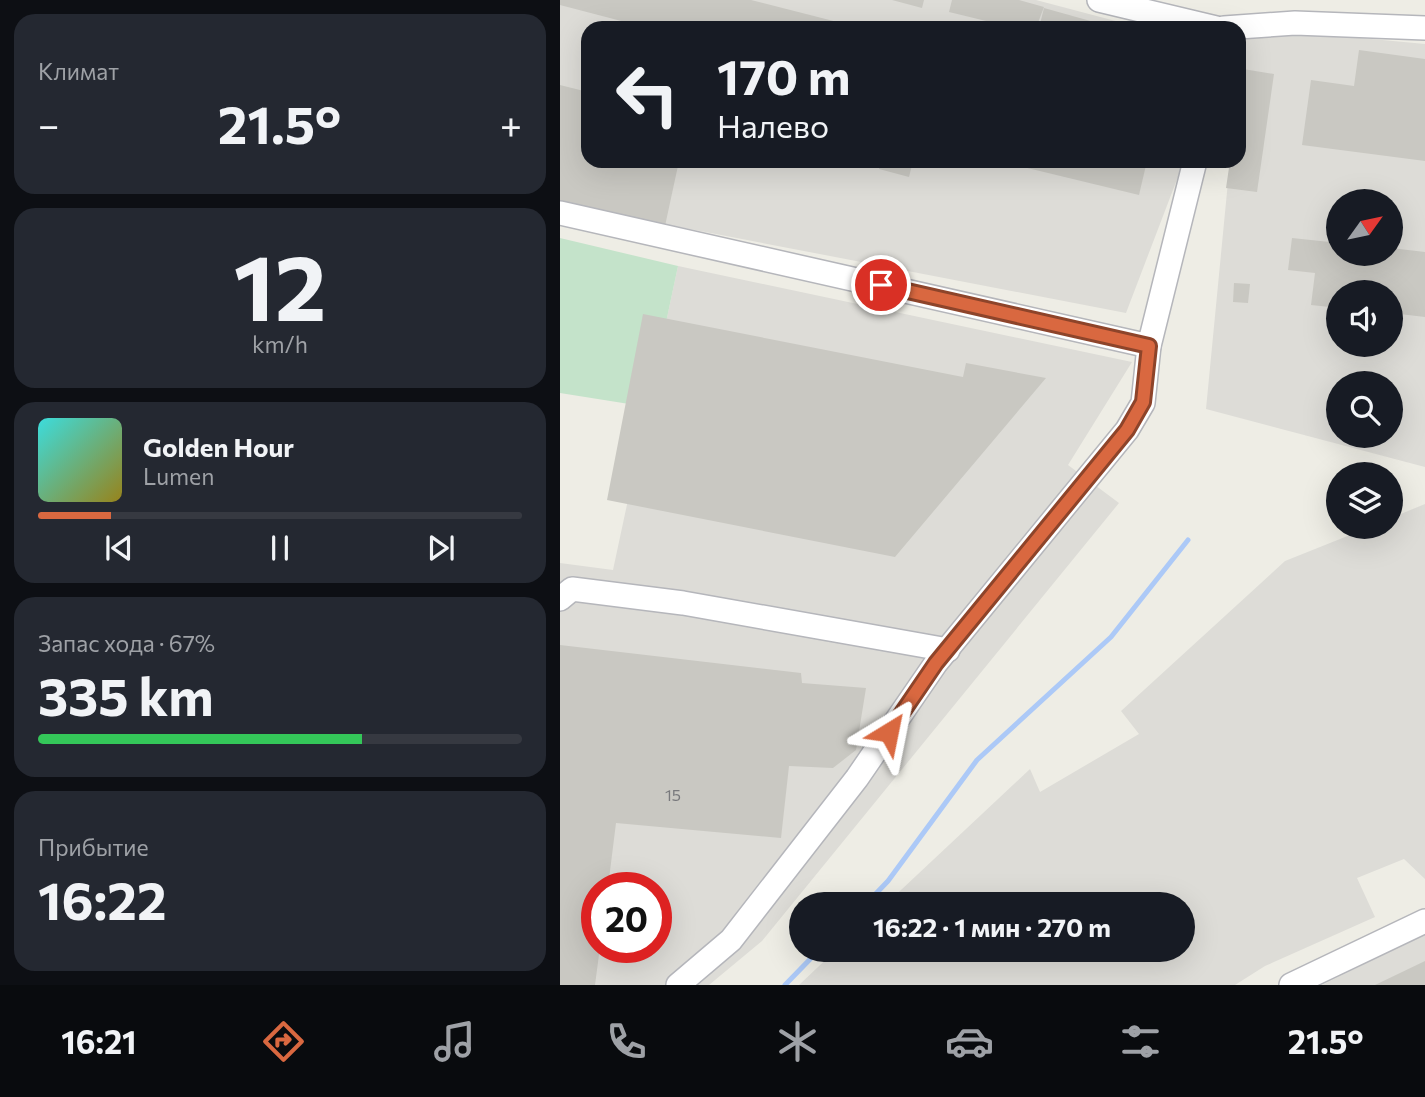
<!DOCTYPE html>
<html lang="ru">
<meta charset="utf-8">
<style>
:root{--surface:#171b24;--page:#242831;--text:#f1f3f6;--muted:#9ea1a6;--line:#363941;--accent:#d96840}
body{margin:0;font-family:Commissioner,sans-serif;background:var(--page);color:var(--text);height:100vh;display:flex;flex-direction:column;font-size:26px;white-space:nowrap}
*{box-sizing:border-box;margin:0}
p{font-size:23px;color:var(--muted)}
.icon{flex:none;width:38px;height:38px;fill:none;stroke:currentColor;stroke-width:2;stroke-linecap:round;stroke-linejoin:round}
.map{position:relative;flex:1;overflow:hidden}
.drawer{display:flex;flex-direction:column;gap:14px;padding:14px;background:#0d0f14;width:560px}
.drawer>*{flex:none}
.banner{position:absolute;left:21px;top:21px;width:665px;height:147px;border-radius:21px;box-shadow:0 7px 28px #0002;background:#171b24;color:var(--text);overflow:hidden}
.needle{width:46px;rotate:57deg}
.tools{position:absolute;left:766px;top:189px;display:grid;gap:14px}
.tools a{display:grid;place-items:center;width:77px;height:77px;border-radius:50%;background:var(--surface);box-shadow:0 7px 28px #0002;font-size:35px}
.speed{position:absolute;left:21px;top:872px;display:flex;gap:14px;font-size:35px;font-weight:700;text-align:center}
.speed>*{display:grid;place-content:center;width:91px;height:91px;border-radius:50%;background:var(--surface);box-shadow:0 7px 28px #0002;line-height:1}
.speed .limit{border:10px solid #d22;background:#fff;color:#111}
.pin{position:absolute;display:grid;place-items:center;width:60px;height:60px;color:#fff;margin:-30px;border:4px solid #fff;border-radius:50%;box-shadow:0 2px 7px #0007}
.me{position:absolute;width:77px;margin:-38px;rotate:35deg;stroke-linejoin:round;filter:drop-shadow(0 0 5px #0008)}
.turn{display:flex;align-items:center;gap:24px;height:147px;padding:0 21px;font-size:32px}
.turn .icon{width:91px;height:91px;stroke-width:2.5}
.turn b{display:block;font-size:49px;line-height:60px}
.big{font-size:52px;font-weight:700;line-height:1.1}
.drawer .tile{flex:1;display:flex;flex-direction:column;justify-content:center;gap:10px;min-width:0;padding:0 24px;border-radius:21px;background:var(--page)}
.drawer .dial{align-items:center;gap:0}
.dial b{font-size:91px;line-height:1}
.song{display:flex;align-items:center;gap:21px}
.cover{width:84px;height:84px;border-radius:10px;background:linear-gradient(135deg,hsl(180 70% 55%),hsl(50 70% 35%))}
.played{height:7px;border-radius:4px;background:linear-gradient(90deg,var(--accent) 15%,var(--line) 15%)}
.keys{display:flex;justify-content:space-around;direction:ltr}
.heat{display:flex;justify-content:space-between;align-items:center;font-size:38px;direction:ltr}
.charge{height:10px;border-radius:5px;background:linear-gradient(90deg,#34c759 67%,var(--line) 0)}
.trip{position:absolute;left:229px;top:892px;width:406px;height:70px;border-radius:35px;background:var(--surface);box-shadow:0 7px 28px #0002;font-weight:700;line-height:70px;text-align:center}
.dock{display:flex;height:112px;justify-content:space-around;align-items:center;background:#090b0e;color:var(--muted)}
.dock .icon{width:49px;height:49px}
.dock .on{color:var(--accent)}
.dock b{font-size:32px;color:var(--text)}
main{display:flex;flex:1;min-height:0}
.map>svg:first-child{display:block}
</style>
<main>
<section class="drawer">
<div class="tile"><p>Климат</p>
<div class="heat"><a>−</a><b class="big">21.5°</b><a>+</a></div>
</div>
<div class="tile dial"><b>12</b><p>km/h</p></div>
<div class="tile">
<div class="song"><i class="cover"></i><div><b>Golden Hour</b><p>Lumen</p></div></div>
<div class="played"></div>
<div class="keys"><svg class="icon" aria-label="previous" viewBox="0 0 24 24"><path d="M18 5L8 12l10 7zM5 5v14"/></svg><svg class="icon" aria-label="pause" viewBox="0 0 24 24"><path d="M8 5v14M16 5v14"/></svg><svg class="icon" aria-label="next" viewBox="0 0 24 24"><path d="M6 5l10 7-10 7zM19 5v14"/></svg></div>
</div>
<div class="tile"><p>Запас хода · 67%</p><b class="big">335 km</b><div class="charge"></div></div>
<div class="tile"><p>Прибытие</p><b class="big">16:22</b></div>
</section>
<div class="map">
<svg width="865" height="985" viewBox="0 0 865 985">
<rect width="100%" height="100%" fill="#eeede5"/>
<g fill="#dddcd7" fill-rule="evenodd">
<polygon points="0,0 476,0 582,28 28,28 28,161 624,161 566,313 0,204"/>
<path d="M683,27L865,44V467L646,409L670,161H679V67ZM779,201H831V254H779ZM779,292H831V345H779ZM779,383H831V436H779Z"/>
<path d="M118,266L572,362L508,465L559,503L202,941L149,985H0V563L53,570ZM37,887H96V947H37Z"/>
<polygon points="865,504 865,879 844,859 797,878 815,917 705,966 675,985 239,985 276,950 623,950 623,905 325,905 470,769 480,792 579,734 561,711 725,561 810,527 831,527 831,518"/>
<polygon points="865,934 865,985 762,985"/>
</g>
<polygon fill="#c4e3ca" points="0,238 118,266 88,407 0,393"/>
<g fill="none" stroke-linecap="round" stroke-linejoin="round">
<g stroke="#acc9f7" stroke-width="5">
<polyline points="305,905 328,881 417,760 551,637 628,540"/>
<polyline points="225,985 259,950"/>
</g>
</g>
<g fill="#c9c8c2">
<polygon points="0,0 191,0 297,27 88,28 0,5"/>
<polygon points="332,0 364,0 362,8"/>
<polygon points="392,0 459,0 484,7 476,28 455,28 389,12"/>
<polygon points="484,8 552,27 551,28 479,28"/>
<polygon points="799,50 865,59 865,161 742,145 751,80 794,86"/>
<polygon points="683,69 714,74 697,192 666,188 670,161 679,161 679,96"/>
<polygon points="0,85 28,92 28,161 119,161 105,226 0,203"/>
<polygon points="321,161 353,161 349,177 319,169"/>
<polygon points="438,161 587,161 579,195"/>
<polygon points="732,238 779,243 779,254 831,254 831,248 865,252 865,317 831,313 831,292 779,292 779,308 751,305 755,273 728,270"/>
<polygon points="674,283 690,284 688,303 673,302"/>
<polygon points="83,314 403,377 406,363 486,378 335,557 47,500"/>
<polygon points="0,645 241,673 242,683 306,688 296,750 273,768 229,766 221,838 56,823 48,887 37,887 37,947 40,947 35,985 0,985"/>
<polygon points="865,961 865,985 815,985"/>
</g>
<g fill="none" stroke-linecap="round" stroke-linejoin="round">
<defs>
<g id="minor">
<polyline points="539,0 656,28"/>
<polyline points="664,28 735,23 865,28"/>
<polyline points="0,213 589,346 635,161"/>
<polyline points="0,599 12,589 123,603 388,650"/>
<polyline points="118,985 171,940 297,778 376,663 567,430 583,403 589,346"/>
<polyline points="731,985 865,921"/>
</g>
</defs>
<use href="#minor" stroke="#b5b6bb" stroke-width="26"/>
<use href="#minor" stroke="#fff" stroke-width="23"/>
</g>
<g fill="none" stroke-linecap="round" stroke-linejoin="round">
<defs>
<polyline id="route" points="321,285 589,346 583,402 567,430 376,663 329,732"/>
</defs>
<use href="#route" stroke="#8d442a" stroke-width="18"/>
<use href="#route" stroke="#d96840" stroke-width="12"/>
</g>
<g text-anchor="middle" stroke-width="7" stroke-linejoin="round" paint-order="stroke">
<g font-size="16" fill="#78797c">
<text x="113" y="801">15</text>
</g>
</g>
</svg>
<div class="tools">
<a><svg class="needle" viewBox="-14 -14 28 28"><path d="M0-13l5 13h-10z" fill="#e53935"/><path d="M0 13l5-13h-10z" fill="#9ea1a6"/></svg></a>
<a><svg class="icon" aria-label="sound" viewBox="0 0 24 24"><path d="M4 9h4l5-4v14l-5-4H4zM17 9q2 3 0 6"/></svg></a>
<a><svg class="icon" aria-label="search" viewBox="0 0 24 24"><circle cx="10" cy="10" r="6"/><path d="M15 15l6 6"/></svg></a>
<a><svg class="icon" aria-label="layers" viewBox="0 0 24 24"><path d="M12 4l9 5-9 5-9-5zM3 14l9 5 9-5"/></svg></a>
</div>
<div class="speed"><div class="limit">20</div></div>
<div class="pin" style="left:321px;top:285px;background:#d93025"><svg class="icon" aria-label="arrive" viewBox="0 0 24 24"><path d="M6 21V4h12l-3 4 3 4H6"/></svg></div>
<svg class="me" style="left:329px;top:732px" viewBox="-20 -20 40 40"><path d="M0-17L14 15 0 8-14 15z" fill="#d96840" stroke="#fff" stroke-width="4"/></svg>
<div class="trip">16:22 · 1 мин · 270 m</div>
<div class="banner">
<div class="turn"><svg class="icon" aria-label="left" viewBox="0 0 24 24"><path d="M17 20v-9H6M10 6l-5 5 5 5"/></svg><div><b>170 m</b>Налево</div></div>
</div>
</div>
</main>
<nav class="dock">
<b>16:21</b>
<svg class="icon on" aria-label="directions" viewBox="0 0 24 24"><path d="M12 3l9 9-9 9-9-9zM9 14v-3h6M13 9l2 2-2 2"/></svg>
<svg class="icon" aria-label="music" viewBox="0 0 24 24"><path d="M9 18V5l10-2v13"/><circle cx="6" cy="18" r="3"/><circle cx="16" cy="16" r="3"/></svg>
<svg class="icon" aria-label="phone" viewBox="0 0 24 24"><path d="M5 4h4l2 5-3 2q2 4 5 5l2-3 5 2v4C11 20 4 13 5 4z"/></svg>
<svg class="icon" aria-label="climate" viewBox="0 0 24 24"><path d="M12 3v18M4 7l16 10M4 17L20 7"/></svg>
<svg class="icon" aria-label="car" viewBox="0 0 24 24"><path d="M5 17H2v-5l4-1 3-4h7l3 4 3 1v5h-3M9 17h6M6 11h13"/><circle cx="7" cy="17" r="2"/><circle cx="17" cy="17" r="2"/></svg>
<svg class="icon" aria-label="filters" viewBox="0 0 24 24"><path d="M4 7h16M4 17h16"/><circle cx="9" cy="7" r="2"/><circle cx="15" cy="17" r="2"/></svg>
<b>21.5°</b>
</nav>
